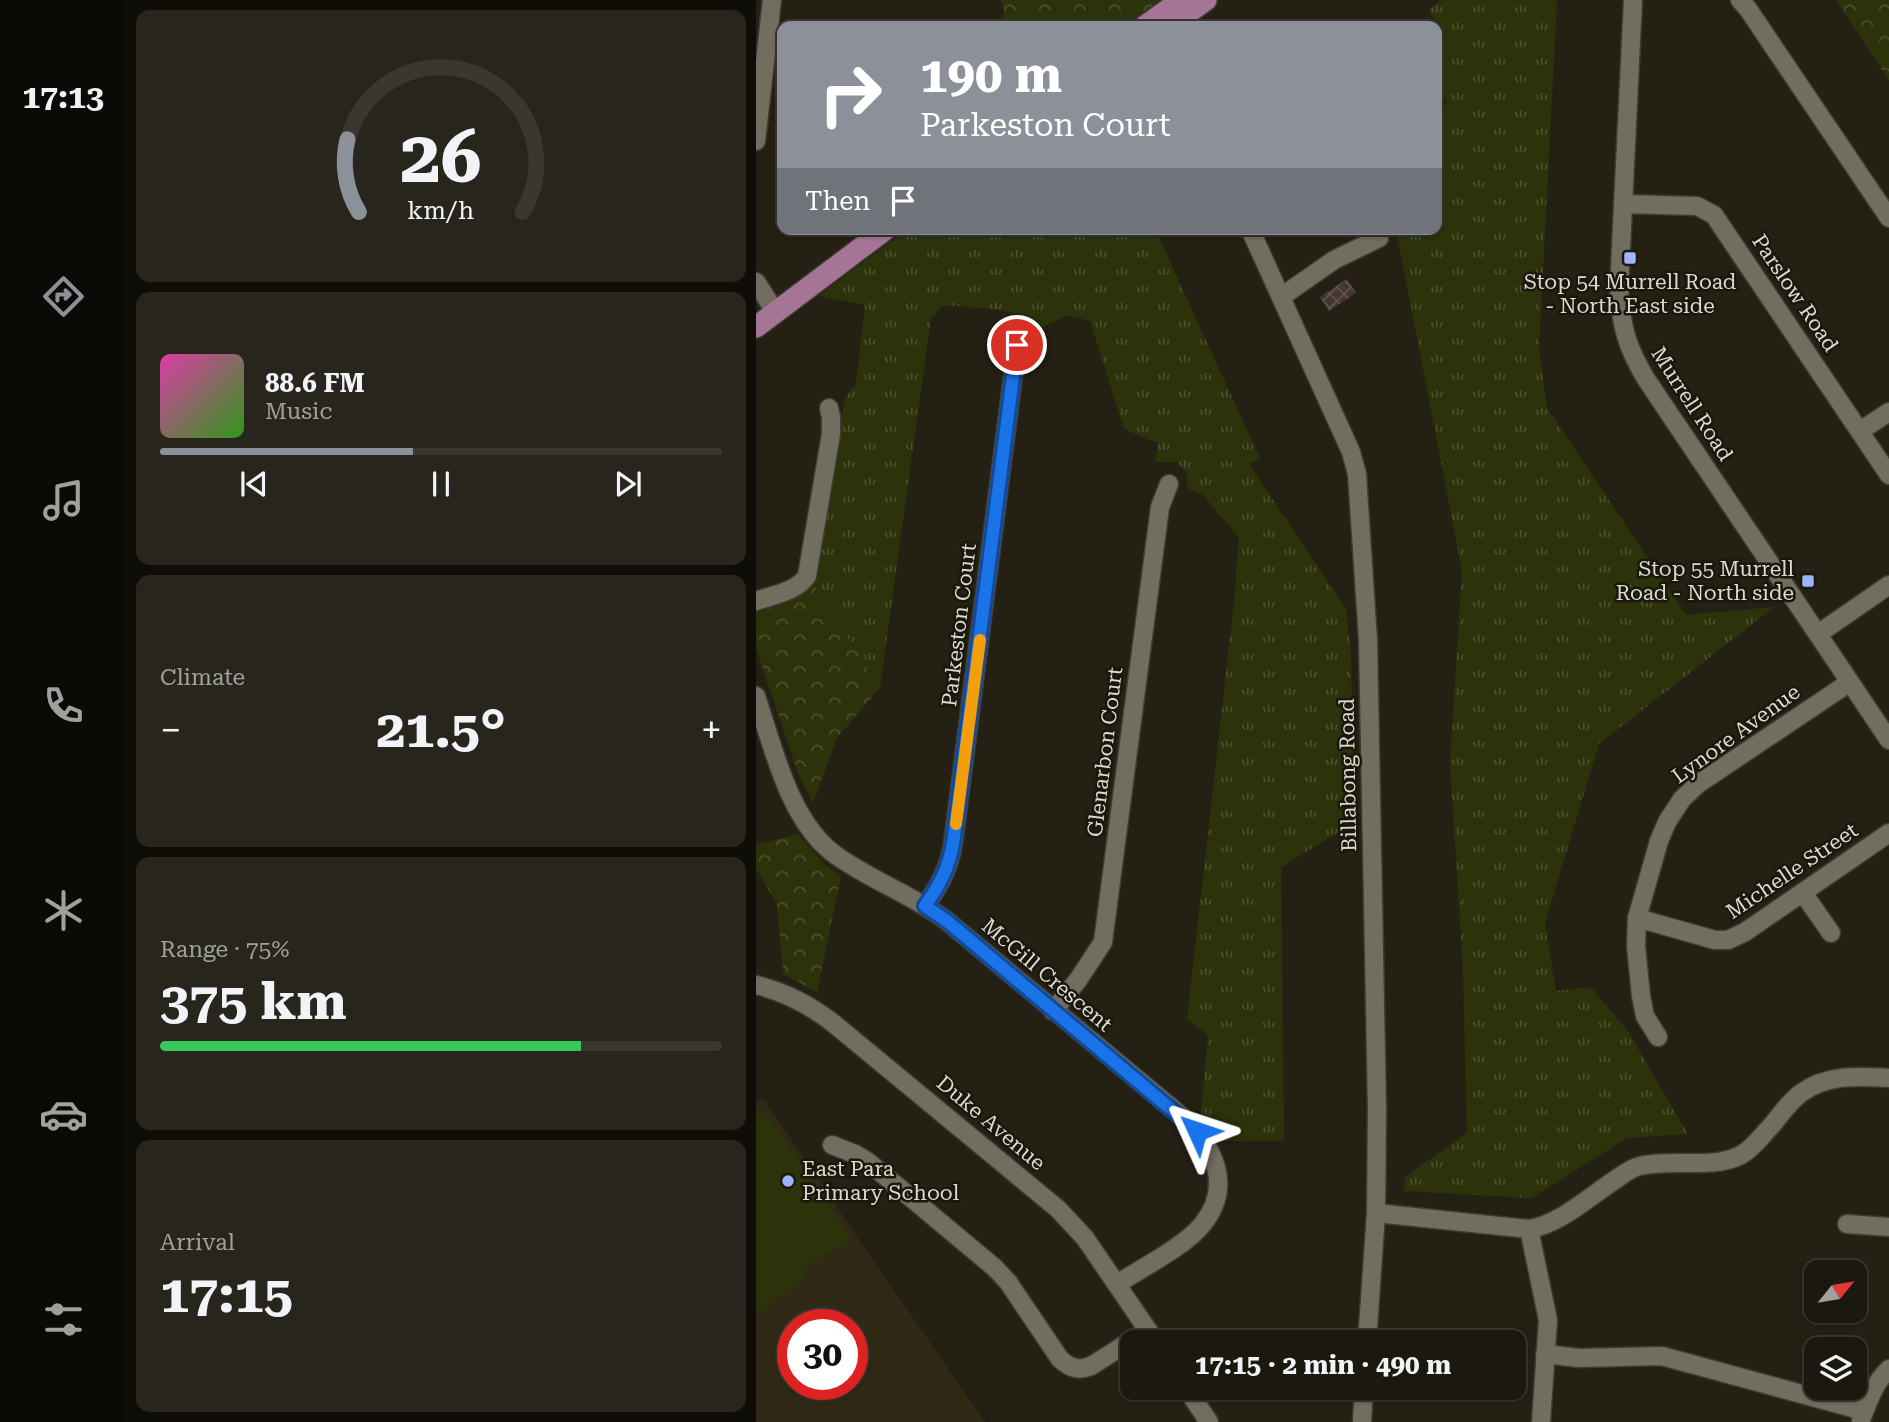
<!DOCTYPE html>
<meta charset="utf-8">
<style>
:root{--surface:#1b180f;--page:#28251d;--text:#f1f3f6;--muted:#a0a09e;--line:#39372f;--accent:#8c9099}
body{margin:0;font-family:"Roboto Serif",serif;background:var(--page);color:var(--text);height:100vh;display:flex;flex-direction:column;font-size:26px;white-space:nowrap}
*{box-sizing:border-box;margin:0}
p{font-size:23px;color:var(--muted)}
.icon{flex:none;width:38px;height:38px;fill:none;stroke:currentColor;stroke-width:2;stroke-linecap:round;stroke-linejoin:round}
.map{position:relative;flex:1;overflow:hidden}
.sheet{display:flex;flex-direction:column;gap:10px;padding:10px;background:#0f0d08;width:630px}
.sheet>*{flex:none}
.top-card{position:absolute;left:21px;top:21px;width:665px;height:214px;border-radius:14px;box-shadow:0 2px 5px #0004,0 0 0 2px var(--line);background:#8c9099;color:#fff;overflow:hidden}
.needle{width:46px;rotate:60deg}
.tools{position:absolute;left:1048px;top:1260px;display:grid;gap:14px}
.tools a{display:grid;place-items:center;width:63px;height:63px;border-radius:14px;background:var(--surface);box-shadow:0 2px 5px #0004,0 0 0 2px var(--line);font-size:35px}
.speed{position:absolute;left:21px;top:1309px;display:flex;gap:14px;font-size:35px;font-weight:700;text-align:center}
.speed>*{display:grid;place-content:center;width:91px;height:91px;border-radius:50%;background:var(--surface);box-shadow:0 2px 5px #0004,0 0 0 2px var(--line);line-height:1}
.speed .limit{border:10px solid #d22;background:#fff;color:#111}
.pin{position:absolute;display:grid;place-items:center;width:60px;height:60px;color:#fff;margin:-30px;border:4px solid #fff;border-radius:50%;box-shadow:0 2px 7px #0007}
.me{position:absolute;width:77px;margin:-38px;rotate:312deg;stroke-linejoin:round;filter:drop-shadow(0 0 5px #0008)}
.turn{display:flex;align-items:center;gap:24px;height:147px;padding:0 28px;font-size:32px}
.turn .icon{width:91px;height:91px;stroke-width:2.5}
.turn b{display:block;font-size:49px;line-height:60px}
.then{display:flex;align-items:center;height:66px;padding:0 28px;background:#0003;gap:14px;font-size:26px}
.big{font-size:52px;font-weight:700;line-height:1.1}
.sheet .tile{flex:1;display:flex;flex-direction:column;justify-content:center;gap:10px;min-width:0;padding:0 24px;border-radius:14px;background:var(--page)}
.sheet .dial{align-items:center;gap:0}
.dial svg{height:182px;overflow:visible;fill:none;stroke:var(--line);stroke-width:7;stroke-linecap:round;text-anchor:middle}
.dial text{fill:var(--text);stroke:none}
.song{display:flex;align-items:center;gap:21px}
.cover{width:84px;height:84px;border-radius:10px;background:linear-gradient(135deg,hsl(320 70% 55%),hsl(110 70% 35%))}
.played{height:7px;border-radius:4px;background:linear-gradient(90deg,var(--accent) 45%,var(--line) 45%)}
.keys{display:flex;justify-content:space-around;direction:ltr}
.heat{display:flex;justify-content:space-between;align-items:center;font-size:38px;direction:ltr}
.charge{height:10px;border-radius:5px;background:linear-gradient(90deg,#34c759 75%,var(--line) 0)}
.trip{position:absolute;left:364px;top:1330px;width:406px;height:70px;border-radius:14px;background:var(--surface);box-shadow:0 2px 5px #0004,0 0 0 2px var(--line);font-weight:700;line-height:70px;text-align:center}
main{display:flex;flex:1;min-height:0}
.dock{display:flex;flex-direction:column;width:126px;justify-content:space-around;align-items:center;background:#0b0a06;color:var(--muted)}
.dock .icon{width:49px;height:49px}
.dock .active{color:var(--accent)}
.dock b{font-size:32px;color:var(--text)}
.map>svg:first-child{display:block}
</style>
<main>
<nav class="dock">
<b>17:13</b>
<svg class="icon active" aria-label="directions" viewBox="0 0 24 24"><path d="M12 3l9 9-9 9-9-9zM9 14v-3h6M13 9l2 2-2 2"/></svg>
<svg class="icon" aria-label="music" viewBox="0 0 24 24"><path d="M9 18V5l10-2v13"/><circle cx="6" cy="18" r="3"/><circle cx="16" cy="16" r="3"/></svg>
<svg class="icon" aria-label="phone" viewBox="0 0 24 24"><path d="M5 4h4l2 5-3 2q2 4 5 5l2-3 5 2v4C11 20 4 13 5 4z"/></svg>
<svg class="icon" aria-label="climate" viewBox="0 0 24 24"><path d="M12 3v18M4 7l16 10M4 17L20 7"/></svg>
<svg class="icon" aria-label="car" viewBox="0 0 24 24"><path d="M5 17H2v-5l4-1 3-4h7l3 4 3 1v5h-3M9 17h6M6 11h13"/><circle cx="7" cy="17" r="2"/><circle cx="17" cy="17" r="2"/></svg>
<svg class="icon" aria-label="filters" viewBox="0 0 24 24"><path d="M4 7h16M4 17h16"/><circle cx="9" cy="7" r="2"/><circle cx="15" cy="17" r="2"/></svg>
</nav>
<section class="sheet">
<div class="tile dial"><svg viewBox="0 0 100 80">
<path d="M14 69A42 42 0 1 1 86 69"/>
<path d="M14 69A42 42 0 0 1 9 37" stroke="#8c9099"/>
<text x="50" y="56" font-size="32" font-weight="700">26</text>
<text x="50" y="72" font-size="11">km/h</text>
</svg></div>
<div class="tile">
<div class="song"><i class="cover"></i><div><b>88.6 FM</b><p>Music</p></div></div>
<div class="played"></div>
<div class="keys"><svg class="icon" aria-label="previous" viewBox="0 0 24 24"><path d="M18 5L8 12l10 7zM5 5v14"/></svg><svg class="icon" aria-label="pause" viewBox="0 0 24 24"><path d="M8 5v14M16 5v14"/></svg><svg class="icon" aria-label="next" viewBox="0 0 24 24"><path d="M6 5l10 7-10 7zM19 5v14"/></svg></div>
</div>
<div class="tile"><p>Climate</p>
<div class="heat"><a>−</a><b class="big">21.5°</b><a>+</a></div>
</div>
<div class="tile"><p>Range · 75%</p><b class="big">375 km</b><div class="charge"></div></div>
<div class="tile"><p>Arrival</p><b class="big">17:15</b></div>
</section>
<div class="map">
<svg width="1133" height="1422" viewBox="0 0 1133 1422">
<defs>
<pattern id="grass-tufts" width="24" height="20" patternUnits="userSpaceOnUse" patternTransform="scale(1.75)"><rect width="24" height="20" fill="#2c330b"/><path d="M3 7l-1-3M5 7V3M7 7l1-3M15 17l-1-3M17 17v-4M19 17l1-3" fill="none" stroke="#4a502e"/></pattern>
<pattern id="forest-crowns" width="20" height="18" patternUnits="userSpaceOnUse" patternTransform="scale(1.75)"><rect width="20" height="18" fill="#2c330b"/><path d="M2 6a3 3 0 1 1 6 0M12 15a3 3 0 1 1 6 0" fill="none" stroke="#4a502e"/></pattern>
<pattern id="building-cross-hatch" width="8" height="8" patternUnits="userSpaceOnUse" patternTransform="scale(1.75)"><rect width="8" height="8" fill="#443532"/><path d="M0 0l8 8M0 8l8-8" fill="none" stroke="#5e524f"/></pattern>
</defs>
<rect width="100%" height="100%" fill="#242014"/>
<path fill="#2f2916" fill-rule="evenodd" d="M7,1098L117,1260L229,1422H0V1102ZM37,1325H96V1384H37Z"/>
<g fill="url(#grass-tufts)">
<polygon points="684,0 801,0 783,349 791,408 930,615 1018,607 843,744 789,923 800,991 835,987 873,1033 932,1134 871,1138 776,1198 648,1191 649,1177 711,1133 707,969 694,764 706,571 640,229 681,229 681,125 691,102 681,86 681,42 686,36 673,10"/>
<polygon points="152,229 399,229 504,458 493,464 590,609 595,654 598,823 525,867 528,1141 465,1141 445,1112 452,1035 431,1019 478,602 483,538 447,495 431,488 431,473 421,462 399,462 402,443 368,429 334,321 312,315 281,330 270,317 246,310 188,305 175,318 124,688 55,580 89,398 100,384 109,305 62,296"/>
</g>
<g fill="url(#forest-crowns)">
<polygon points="245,0 405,0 372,26 246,26 248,10"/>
<polygon points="1080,0 1133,0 1133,81"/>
<polygon points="55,580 124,688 81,738 57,803 43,776 0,648 0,609 49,592"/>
<polygon points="42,834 67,863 85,877 61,992 27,974 21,904 0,868 0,845"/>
</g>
<polygon fill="#2c330b" points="9,1112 95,1238 45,1270 50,1279 0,1313 0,1118"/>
<polygon fill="url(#building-cross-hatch)" points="591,279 600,293 573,311 564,297"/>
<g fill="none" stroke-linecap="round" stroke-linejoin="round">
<defs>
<g id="minor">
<path d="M877,0L863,289C865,327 871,347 890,379L1133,740"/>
<polyline points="984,0 992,9 1133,218"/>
<polyline points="0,141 16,0"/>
<polyline points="867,204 941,206 958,215 1133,475"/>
<polyline points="494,229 586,432 595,452 601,474 612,640 621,1109 620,1213 611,1342"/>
<polyline points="0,282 20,313"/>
<polyline points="525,297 578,260 623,238"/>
<polyline points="1104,431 1133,412"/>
<path d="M0,601C17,595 40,592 51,576L75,434V417L73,408"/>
<polyline points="1062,634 1133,585"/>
<path d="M0,696C17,747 34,824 81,856C116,881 157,895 191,921L429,1119C459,1149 477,1187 446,1225C429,1246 384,1269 361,1284"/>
<polyline points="1047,893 1075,933"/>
<path d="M169,906C184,885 193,868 197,844L261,345"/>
<polyline points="881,918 959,940 972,940 989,932 1133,833"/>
<path d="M0,985C29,992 54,1005 77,1023L302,1209L329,1238L400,1342"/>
<polyline points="297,1011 322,980 347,942 404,507 413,484"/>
<polyline points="902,1037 889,1016 885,996 880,946 881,918 903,841 911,822 926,799 942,784 1094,682"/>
<path d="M76,1145L99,1154L111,1161L239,1268L252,1282L304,1359C314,1368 322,1371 335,1366L392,1330"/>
<path d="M620,1213L773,1229C802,1225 832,1198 856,1182C865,1176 874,1168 884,1166C915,1158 957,1170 985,1155C998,1148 1006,1135 1016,1125C1025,1114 1034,1101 1045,1093C1071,1074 1103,1076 1133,1078"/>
<polyline points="1091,1224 1133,1227"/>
<polyline points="773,1229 792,1320 785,1422"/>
<polyline points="789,1354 823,1358 906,1356 1108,1411"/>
<polyline points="430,1388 453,1422"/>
<path d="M1105,1420C1112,1402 1118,1383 1133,1369"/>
<polyline points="606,1422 608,1388"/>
</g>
<g id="major">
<polyline points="389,26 425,0"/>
<polyline points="414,26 450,0"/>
<polyline points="0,327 130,229"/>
</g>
</defs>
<use href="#minor" stroke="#3f3b34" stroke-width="21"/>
<use href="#major" stroke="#3f3b34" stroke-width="24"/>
<use href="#minor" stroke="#716d5f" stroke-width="18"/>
<use href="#major" stroke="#a67596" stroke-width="21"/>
</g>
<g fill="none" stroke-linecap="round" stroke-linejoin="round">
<defs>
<path id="route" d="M261,345L197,844C192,870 184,884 169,906L191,921L441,1131"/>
</defs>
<use href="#route" stroke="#114b97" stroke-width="18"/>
<use href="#route" stroke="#1a73e8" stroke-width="12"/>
<polyline stroke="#f59e0b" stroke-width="12" points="200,824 224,640"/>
</g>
<g fill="#a0b3fd" stroke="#1a170b" stroke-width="2.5">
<rect x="867" y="251" width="14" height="14" rx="3.5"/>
<rect x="1045" y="574" width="14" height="14" rx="3.5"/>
<circle cx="32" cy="1181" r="7"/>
</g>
<g text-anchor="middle" stroke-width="5" stroke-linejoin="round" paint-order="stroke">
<g font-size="21" fill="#dcdad2" stroke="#1a170b">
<text x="874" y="289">Stop 54 Murrell Road<tspan x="874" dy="24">- North East side</tspan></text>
<text x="1038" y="576" text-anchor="end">Stop 55 Murrell<tspan x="1038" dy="24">Road - North side</tspan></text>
<text x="46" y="1176" text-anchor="start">East Para<tspan x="46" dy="24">Primary School</tspan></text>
</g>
<g font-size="21" fill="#dcdad2" stroke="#1a170b">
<text transform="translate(1039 293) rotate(56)" y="7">Parslow Road</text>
<text transform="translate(936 404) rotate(57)" y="7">Murrell Road</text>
<text transform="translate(203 625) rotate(-83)" y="7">Parkeston Court</text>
<text transform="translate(980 734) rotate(-36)" y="7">Lynore Avenue</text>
<text transform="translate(349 752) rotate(-83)" y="7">Glenarbon Court</text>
<text transform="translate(592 775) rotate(-91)" y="7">Billabong Road</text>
<text transform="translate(1036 871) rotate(-34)" y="7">Michelle Street</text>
<text transform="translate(291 975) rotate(40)" y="7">McGill Crescent</text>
<text transform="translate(235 1123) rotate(40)" y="7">Duke Avenue</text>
</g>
</g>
</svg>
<div class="tools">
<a><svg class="needle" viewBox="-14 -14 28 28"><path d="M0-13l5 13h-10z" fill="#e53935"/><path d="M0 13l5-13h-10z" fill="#a0a09e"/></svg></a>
<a><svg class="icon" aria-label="layers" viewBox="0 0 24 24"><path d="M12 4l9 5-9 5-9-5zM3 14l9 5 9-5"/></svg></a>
</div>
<div class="speed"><div class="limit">30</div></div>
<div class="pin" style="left:261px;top:345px;background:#d93025"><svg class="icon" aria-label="arrive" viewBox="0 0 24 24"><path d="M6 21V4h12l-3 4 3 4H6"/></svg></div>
<svg class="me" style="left:441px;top:1131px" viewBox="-20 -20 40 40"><path d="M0-17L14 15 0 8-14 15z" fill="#1a73e8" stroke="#fff" stroke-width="4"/></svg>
<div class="trip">17:15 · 2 min · 490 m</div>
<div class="top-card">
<div class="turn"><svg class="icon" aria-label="right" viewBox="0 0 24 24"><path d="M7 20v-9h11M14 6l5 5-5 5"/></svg><div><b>190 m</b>Parkeston Court</div></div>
<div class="then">Then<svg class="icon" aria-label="arrive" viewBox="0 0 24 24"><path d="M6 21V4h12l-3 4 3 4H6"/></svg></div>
</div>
</div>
</main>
